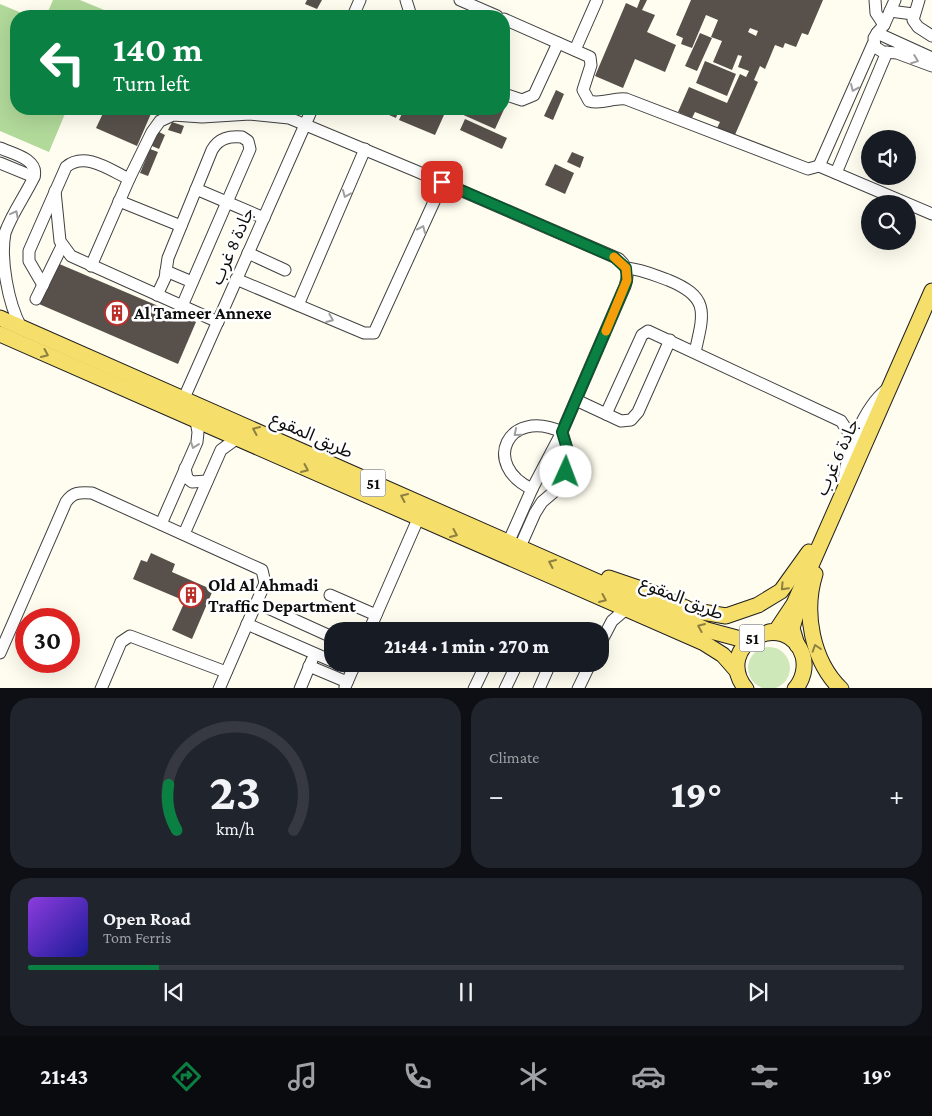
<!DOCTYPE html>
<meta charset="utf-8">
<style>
:root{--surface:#171b24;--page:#20242c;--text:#f1f3f6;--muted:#9ea1a6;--line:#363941;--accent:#0b8043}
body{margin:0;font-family:"Crimson Pro","Noto Sans Arabic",serif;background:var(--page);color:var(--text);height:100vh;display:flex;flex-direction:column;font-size:19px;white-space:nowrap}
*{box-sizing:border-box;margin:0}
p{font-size:16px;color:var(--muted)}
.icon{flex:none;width:28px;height:28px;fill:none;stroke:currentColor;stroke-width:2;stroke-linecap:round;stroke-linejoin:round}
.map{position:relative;height:688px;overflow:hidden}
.details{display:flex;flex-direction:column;gap:10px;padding:10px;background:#0d0f14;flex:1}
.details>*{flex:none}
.top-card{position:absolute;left:10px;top:10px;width:500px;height:105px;border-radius:20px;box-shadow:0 5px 20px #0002;background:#0b8043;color:#fff;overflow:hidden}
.buttons{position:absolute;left:861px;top:130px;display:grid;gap:10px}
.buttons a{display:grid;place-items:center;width:55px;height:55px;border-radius:50%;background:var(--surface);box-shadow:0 5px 20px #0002;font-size:25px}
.speed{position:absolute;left:15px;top:608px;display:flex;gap:10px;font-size:25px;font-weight:700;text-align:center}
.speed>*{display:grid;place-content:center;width:65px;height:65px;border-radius:50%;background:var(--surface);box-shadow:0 5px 20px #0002;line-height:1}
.speed .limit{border:8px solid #d22;background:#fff;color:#111}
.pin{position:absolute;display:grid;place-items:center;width:42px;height:42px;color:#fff;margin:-21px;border-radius:10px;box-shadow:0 2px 8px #0006}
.me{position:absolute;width:55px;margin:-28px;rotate:2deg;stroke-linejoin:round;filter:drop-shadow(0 0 4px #0008)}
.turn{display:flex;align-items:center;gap:18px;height:105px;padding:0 20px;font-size:22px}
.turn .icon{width:65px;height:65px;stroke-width:2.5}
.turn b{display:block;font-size:35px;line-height:42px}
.big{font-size:38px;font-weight:800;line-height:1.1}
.details .widget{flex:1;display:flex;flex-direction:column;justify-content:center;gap:8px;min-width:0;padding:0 18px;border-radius:20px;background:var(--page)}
.details .dial{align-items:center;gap:0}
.dial svg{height:130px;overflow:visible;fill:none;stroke:var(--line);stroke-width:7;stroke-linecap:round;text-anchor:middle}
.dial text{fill:var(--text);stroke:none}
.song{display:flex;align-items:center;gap:15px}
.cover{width:60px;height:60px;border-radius:8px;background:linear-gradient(135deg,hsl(270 70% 55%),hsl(240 70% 35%))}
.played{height:5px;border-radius:2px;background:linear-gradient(90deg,var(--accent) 15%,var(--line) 15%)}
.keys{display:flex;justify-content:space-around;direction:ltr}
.heat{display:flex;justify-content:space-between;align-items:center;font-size:28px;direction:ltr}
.details .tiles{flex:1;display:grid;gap:10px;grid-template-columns:1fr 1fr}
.widget:last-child{grid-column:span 2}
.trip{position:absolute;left:324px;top:622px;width:285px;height:50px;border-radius:20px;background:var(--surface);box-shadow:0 5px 20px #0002;font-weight:800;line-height:50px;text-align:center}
.menu{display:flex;height:80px;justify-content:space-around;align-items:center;background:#090b0e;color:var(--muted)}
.menu .icon{width:35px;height:35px}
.menu .active{color:var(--accent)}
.menu b{font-size:22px;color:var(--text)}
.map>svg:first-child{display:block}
</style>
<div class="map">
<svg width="932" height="689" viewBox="0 0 932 689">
<rect width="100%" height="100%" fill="#fffdf0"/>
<circle fill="#cee8ba" cx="769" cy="668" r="21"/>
<g fill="#b1d99a">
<polygon points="53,0 80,0 109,12 107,16 46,16"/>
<polygon points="0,4 29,16 16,16 16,109 67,109 49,152 0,131"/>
</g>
<g fill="#57504b" fill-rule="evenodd">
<polygon points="307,0 322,0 317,9 305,4"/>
<polygon points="640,0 647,0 642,10 655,15 647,32 676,45 665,72 635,59 623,88 595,76 626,3 637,8"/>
<path d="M691,0H823L808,35L802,33L796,47L785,43L783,48L775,45L765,69L760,66L754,80L758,82L734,137L716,130L720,122L695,112L692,118L678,112L689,87L727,103L740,74L746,77L749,71L738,67L742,56L738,55L732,70L713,62L722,41L711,37L718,20L706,15L692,48L681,44L683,38L676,35ZM750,28L758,31L756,36L748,32Z"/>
<polygon points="700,33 712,38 697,71 685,66"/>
<polygon points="705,61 736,74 727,96 696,83"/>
<polygon points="556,90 564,94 553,120 544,116"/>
<polygon points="504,104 506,105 495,129 450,109 504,109"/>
<polygon points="105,109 153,109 137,146 96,128"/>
<polygon points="375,109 399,109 396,118"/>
<polygon points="404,109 431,109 444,115 435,135 399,120"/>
<polygon points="465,119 507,138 502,149 460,130"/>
<polygon points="172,122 184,126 181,134 168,130"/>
<polygon points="157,131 165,135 159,149 152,146"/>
<polygon points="150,149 158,152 148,176 140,173"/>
<polygon points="572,152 584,157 580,168 567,162"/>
<polygon points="555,164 574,173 565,194 545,185"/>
<polygon points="57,263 196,322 178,364 39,304"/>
<polygon points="151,553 175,564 172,572 213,590 192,639 172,630 185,601 133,579 141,560 147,562"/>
</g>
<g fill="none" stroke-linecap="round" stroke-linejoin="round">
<defs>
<g id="minor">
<polyline points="406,0 411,16"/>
<polyline points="460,0 497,16"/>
<polyline points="875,0 876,13 884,25"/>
<polyline points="919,0 913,20 918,27 932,36"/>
<polyline points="890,11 913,14"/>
<polyline points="353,16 360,0"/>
<path d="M504,19L590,57L591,65L583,90L589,101C602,105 614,97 626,99L808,169L819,166L932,214"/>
<polyline points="877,33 884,25 895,0"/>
<polyline points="575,50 597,0"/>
<polyline points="932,58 877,33 874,38 875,47 883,52 897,53 932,66"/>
<polyline points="504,94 522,100 534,95 558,43"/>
<path d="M0,148C13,154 39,159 34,177C25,196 12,213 5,233C0,259 8,303 21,327"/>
<polyline points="0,163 34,177"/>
<polyline points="819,166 873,44"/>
<polyline points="836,173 887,52"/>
<polyline points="196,189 264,218"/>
<polyline points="55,191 60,241 71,256 218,322"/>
<polyline points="119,201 181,226"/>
<polyline points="248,253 285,270"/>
<path d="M91,266L129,179L152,132L160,121L173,115L202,117L250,114L289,118L416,171L619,259C628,267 629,275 625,286L562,432L532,489L508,543"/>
<path d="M626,268C641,269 654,275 668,280C710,297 704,313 695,352"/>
<polyline points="166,271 192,282"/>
<polyline points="236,279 364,333 374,333 443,182"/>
<path d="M43,285L29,261V251L66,167C85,151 110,170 129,179"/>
<path d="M157,295L165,278L168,258L212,150C219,138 229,136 242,137L248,141L250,149L182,306"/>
<polyline points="36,299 62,246"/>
<polyline points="298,305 365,149"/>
<polyline points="184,398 312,109"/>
<polyline points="576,400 621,421 631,420 638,412 670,340"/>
<polyline points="606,414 642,335 648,331 841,421 855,442"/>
<polyline points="185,468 187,478 192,482 207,481"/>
<path d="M844,483C845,454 864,407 887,389"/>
<polyline points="161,524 197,442 198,432 196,421"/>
<polyline points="184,534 221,450 236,439"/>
<path d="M519,549L535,513L542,502L556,490L566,472L568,452L562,432C507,407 481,465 532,489"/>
<polyline points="330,595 376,615"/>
<polyline points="257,603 332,637"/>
<polyline points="247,624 332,661"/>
<polyline points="369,631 418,519"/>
<polyline points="600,644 612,621 626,609"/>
<path d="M0,653L66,502C73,492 80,492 92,493L262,570L265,583L219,689"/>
<polyline points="340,664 353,669"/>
<polyline points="309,666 347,682"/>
<polyline points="345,687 355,664"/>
<polyline points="101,689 121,642 130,636 226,672"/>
<polyline points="300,689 312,660"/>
<polyline points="474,689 486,664"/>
<polyline points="505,689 517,664"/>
<polyline points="539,689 550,664"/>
<polyline points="578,689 590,664"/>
</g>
<g id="major">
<polyline points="0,318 707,630 748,641"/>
<polyline points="0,334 704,643 723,655 737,671"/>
<path d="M815,574C803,612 812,661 841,689"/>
<polyline points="609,578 653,593 690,610 726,616 758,605 781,591 809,552"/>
<polyline points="769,632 776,631 794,604 932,291"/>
<polyline points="797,645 792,628 798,608"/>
<path d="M746,689C711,645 787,606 803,656C806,667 803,680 795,689"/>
</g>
</defs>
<use href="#minor" stroke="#414141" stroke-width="13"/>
<use href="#major" stroke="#1f1f1f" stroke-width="17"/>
<use href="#minor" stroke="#fff" stroke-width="11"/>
<use href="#major" stroke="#f5de6a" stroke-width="15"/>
</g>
<defs><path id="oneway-chevron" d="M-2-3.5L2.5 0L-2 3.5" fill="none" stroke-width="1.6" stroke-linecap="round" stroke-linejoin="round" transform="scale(1.25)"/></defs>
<g stroke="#9f9f9f">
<use href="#oneway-chevron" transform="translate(915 60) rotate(21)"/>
<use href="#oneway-chevron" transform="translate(854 88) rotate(114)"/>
<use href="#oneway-chevron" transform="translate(346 194) rotate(113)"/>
<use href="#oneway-chevron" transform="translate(15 214) rotate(-62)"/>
<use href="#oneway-chevron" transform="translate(422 229) rotate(-66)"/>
<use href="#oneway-chevron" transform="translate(330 319) rotate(23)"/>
<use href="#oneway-chevron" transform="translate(517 433) rotate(140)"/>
<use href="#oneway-chevron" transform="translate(194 445) rotate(110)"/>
</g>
<g stroke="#8d8041">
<use href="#oneway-chevron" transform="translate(45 354) rotate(24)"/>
<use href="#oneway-chevron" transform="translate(256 430) rotate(-156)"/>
<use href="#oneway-chevron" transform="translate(305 469) rotate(24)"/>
<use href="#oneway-chevron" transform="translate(404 497) rotate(-156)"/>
<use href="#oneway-chevron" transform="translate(454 534) rotate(24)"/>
<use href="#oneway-chevron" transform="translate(552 563) rotate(-156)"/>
<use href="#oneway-chevron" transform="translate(784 587) rotate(134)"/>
<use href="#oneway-chevron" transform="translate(603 599) rotate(24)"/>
<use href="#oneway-chevron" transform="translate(701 627) rotate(-157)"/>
<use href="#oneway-chevron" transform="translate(816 648) rotate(-108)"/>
</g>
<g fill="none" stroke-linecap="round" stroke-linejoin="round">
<defs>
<polyline id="route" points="442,182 614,257 626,268 627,280 625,286 562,432 568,452 566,472"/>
</defs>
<use href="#route" stroke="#07532c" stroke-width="12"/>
<use href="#route" stroke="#0b8043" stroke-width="9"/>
<polyline stroke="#f59e0b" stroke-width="9" points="606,331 627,280 626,268 614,257"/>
</g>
<defs>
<symbol id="building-ring" viewBox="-11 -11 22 22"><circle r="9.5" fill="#fff" stroke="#bb2f2a" stroke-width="1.5"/><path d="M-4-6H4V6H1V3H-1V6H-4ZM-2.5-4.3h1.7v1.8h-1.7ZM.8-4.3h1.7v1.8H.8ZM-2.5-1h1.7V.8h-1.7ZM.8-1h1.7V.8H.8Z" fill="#bb2f2a"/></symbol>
</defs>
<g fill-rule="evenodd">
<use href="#building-ring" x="103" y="299" width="28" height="28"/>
<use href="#building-ring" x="177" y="581" width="28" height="28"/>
</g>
<g text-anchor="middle" stroke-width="5" stroke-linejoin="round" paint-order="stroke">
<g fill="#fff" stroke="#565656" stroke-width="1">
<rect x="360.5" y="469.5" width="25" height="27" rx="4"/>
<rect x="739.5" y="624.5" width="25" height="27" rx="4"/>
</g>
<g font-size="16" font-weight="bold" fill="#0e0e0e">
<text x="373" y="489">51</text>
<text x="752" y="644">51</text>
</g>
<g font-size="18" fill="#0e0e0e" stroke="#fff">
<text transform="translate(232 246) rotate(-66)" y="6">جادة 8 غرب</text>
<text transform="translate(312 435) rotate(24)" y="6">طريق المقوع</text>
<text transform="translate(837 457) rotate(-66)" y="6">جادة 6 غرب</text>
<text transform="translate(682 598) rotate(22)" y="6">طريق المقوع</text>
</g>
<g font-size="18" font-weight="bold" fill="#0e0e0e" stroke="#fff" text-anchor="start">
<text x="134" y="319">Al Tameer Annexe</text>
<text x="208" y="591">Old Al Ahmadi<tspan x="208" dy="21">Traffic Department</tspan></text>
</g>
</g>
</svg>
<div class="buttons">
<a><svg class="icon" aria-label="sound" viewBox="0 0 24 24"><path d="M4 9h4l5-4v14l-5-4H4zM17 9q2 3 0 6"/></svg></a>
<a><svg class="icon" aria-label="search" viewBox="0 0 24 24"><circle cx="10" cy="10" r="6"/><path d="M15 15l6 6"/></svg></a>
</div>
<div class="speed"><div class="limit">30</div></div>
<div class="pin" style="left:442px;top:182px;background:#d93025"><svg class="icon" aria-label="arrive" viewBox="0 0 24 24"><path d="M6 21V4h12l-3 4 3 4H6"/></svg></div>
<svg class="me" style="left:566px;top:472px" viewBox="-20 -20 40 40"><circle r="19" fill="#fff"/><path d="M0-13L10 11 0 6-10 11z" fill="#0b8043"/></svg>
<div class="trip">21:44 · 1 min · 270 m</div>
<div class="top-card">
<div class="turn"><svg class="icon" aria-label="left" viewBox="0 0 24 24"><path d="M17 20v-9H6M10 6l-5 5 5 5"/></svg><div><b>140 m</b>Turn left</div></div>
</div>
</div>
<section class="details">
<div class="tiles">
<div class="widget dial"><svg viewBox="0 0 100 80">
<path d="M14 69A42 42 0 1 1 86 69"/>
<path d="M14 69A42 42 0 0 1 9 41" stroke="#0b8043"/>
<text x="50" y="56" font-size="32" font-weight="700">23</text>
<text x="50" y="72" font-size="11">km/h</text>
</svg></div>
<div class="widget"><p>Climate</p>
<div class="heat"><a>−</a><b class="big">19°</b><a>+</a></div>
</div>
<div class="widget">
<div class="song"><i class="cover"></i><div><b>Open Road</b><p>Tom Ferris</p></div></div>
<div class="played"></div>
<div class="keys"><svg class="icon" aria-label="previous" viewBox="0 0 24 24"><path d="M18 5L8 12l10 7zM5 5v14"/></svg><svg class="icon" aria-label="pause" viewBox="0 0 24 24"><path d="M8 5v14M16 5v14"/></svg><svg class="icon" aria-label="next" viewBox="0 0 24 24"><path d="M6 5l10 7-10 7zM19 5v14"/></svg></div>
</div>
</div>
</section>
<nav class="menu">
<b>21:43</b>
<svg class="icon active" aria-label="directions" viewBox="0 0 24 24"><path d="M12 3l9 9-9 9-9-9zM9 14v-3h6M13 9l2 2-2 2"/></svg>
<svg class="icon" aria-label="music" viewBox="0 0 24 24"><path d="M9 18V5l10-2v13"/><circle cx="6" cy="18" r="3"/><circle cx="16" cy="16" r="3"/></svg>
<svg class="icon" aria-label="phone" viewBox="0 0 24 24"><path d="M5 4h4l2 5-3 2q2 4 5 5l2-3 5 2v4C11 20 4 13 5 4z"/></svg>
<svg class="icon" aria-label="climate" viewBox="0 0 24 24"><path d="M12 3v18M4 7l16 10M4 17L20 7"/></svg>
<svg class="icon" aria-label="car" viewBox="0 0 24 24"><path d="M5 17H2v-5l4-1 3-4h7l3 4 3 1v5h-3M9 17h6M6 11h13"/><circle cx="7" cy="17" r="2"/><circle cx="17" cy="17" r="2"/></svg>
<svg class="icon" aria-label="filters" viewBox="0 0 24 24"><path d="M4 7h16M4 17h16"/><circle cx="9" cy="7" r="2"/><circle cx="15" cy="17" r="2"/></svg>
<b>19°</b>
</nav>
